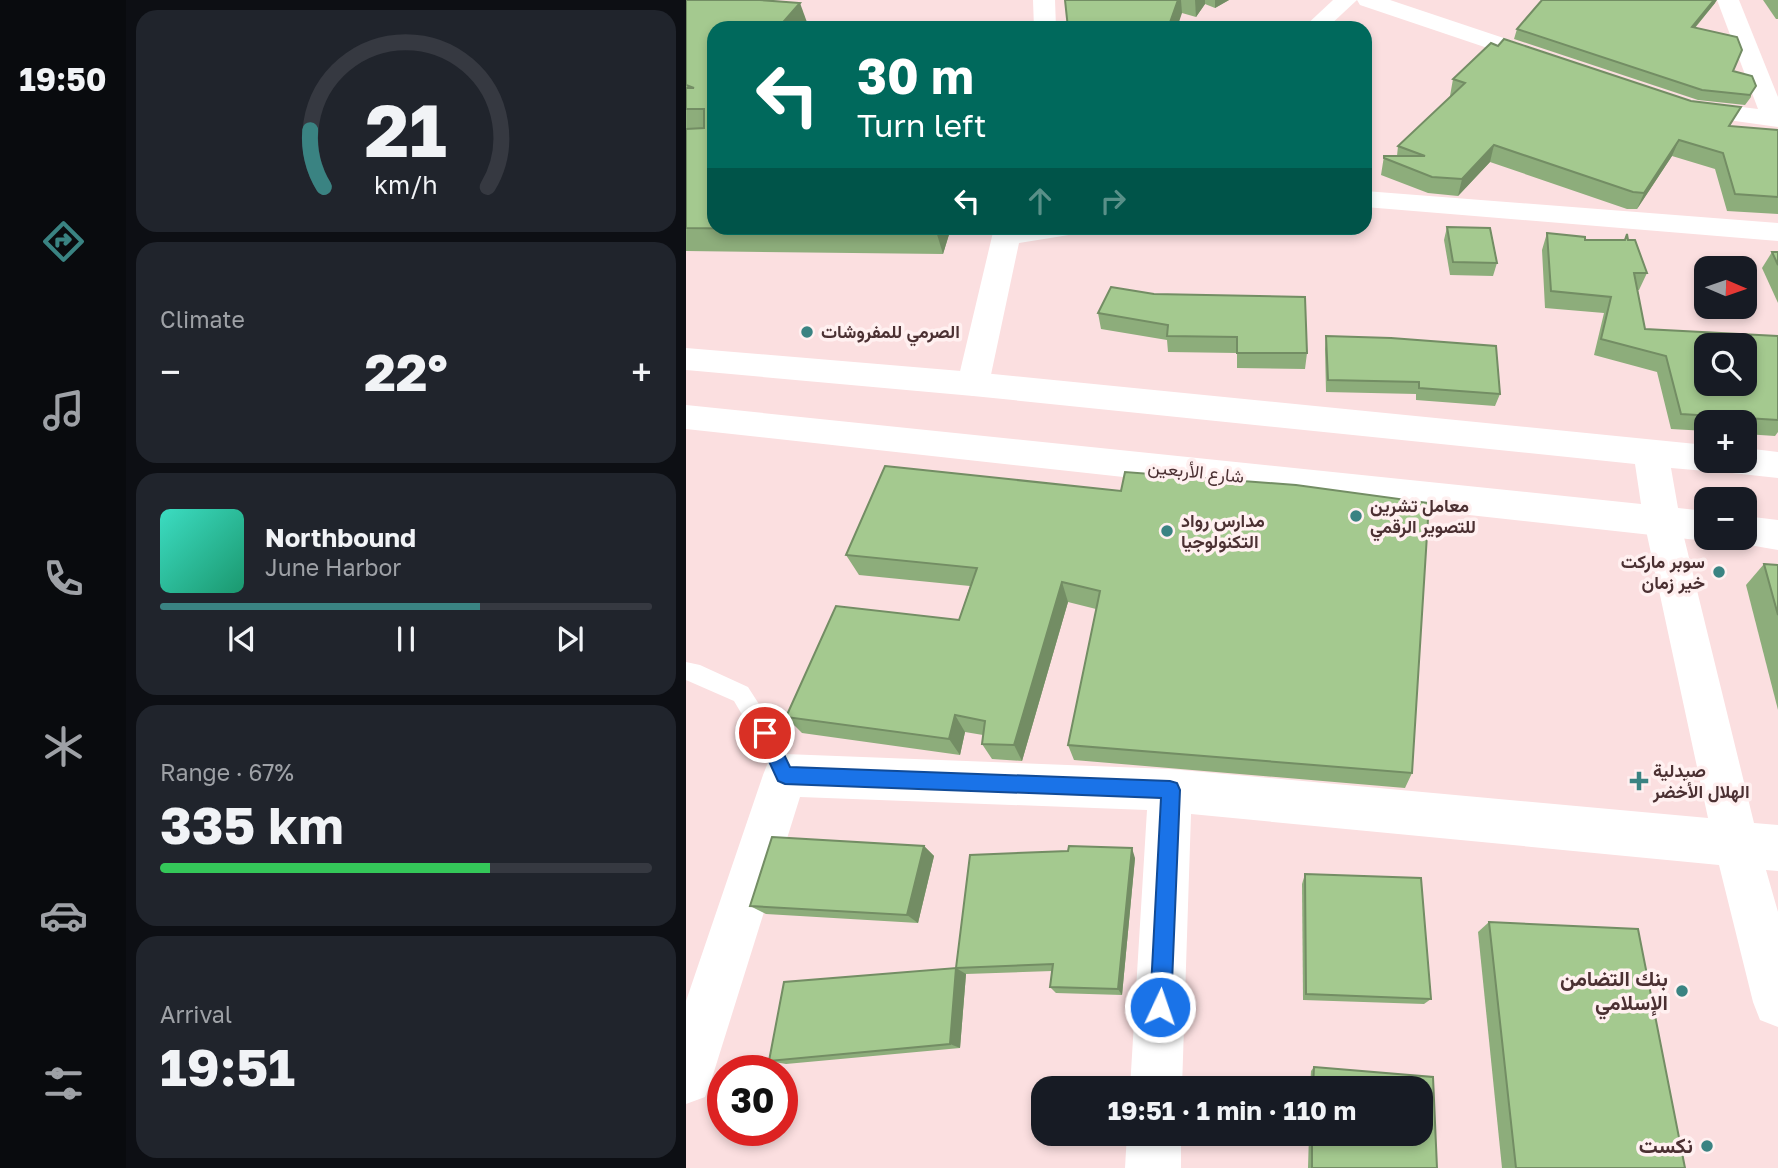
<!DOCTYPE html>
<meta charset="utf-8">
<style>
:root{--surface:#171b24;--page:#20242c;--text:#f1f3f6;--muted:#9ea1a6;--line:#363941;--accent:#3a8382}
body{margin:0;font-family:"Golos Text",Vazirmatn,sans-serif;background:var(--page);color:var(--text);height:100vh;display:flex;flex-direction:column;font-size:26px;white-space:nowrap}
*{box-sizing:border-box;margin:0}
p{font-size:23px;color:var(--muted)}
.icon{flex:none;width:38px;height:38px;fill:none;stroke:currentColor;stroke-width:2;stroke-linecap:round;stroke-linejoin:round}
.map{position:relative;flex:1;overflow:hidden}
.panel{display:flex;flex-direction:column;gap:10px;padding:10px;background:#0d0f14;width:560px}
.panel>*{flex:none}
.hud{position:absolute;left:21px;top:21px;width:665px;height:214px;border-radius:21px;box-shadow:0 4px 10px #0003;background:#00695c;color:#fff;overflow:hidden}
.needle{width:46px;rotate:92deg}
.buttons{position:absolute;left:1008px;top:256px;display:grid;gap:14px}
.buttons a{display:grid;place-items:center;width:63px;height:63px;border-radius:14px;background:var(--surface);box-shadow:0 4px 10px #0003;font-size:35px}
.speed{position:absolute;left:21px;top:1055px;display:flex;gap:14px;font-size:35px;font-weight:700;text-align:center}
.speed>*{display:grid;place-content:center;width:91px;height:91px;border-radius:50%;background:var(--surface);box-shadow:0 4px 10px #0003;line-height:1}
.speed .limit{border:10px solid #d22;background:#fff;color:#111}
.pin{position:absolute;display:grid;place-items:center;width:60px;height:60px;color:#fff;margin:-30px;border:4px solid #fff;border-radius:50%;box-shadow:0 2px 7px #0007}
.me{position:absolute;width:77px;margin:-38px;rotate:3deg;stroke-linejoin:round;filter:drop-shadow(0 0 5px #0008)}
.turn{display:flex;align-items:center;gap:24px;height:147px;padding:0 35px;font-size:32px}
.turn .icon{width:91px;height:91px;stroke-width:2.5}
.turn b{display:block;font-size:49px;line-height:60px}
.lanes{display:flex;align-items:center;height:66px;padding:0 35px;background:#0003;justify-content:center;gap:35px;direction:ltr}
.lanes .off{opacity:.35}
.big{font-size:52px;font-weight:700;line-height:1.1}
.panel .widget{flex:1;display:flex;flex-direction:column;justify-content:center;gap:10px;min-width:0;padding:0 24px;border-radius:21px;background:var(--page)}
.panel .dial{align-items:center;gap:0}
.dial svg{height:182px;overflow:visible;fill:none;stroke:var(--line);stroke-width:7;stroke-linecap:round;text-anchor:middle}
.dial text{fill:var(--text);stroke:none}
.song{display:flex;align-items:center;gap:21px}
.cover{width:84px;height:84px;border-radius:10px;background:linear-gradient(135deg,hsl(170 70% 55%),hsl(160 70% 35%))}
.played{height:7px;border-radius:4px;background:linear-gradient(90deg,var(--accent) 65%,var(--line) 65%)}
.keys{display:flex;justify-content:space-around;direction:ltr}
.heat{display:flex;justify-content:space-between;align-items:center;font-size:38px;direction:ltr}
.charge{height:10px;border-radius:5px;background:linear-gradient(90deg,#34c759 67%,var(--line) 0)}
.trip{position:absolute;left:345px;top:1076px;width:402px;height:70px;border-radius:21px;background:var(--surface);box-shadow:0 4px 10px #0003;font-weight:700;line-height:70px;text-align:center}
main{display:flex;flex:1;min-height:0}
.dock{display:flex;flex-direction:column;width:126px;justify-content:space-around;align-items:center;background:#090b0e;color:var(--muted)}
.dock .icon{width:49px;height:49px}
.dock .selected{color:var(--accent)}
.dock b{font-size:32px;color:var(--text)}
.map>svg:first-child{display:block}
</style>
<main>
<nav class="dock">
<b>19:50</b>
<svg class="icon selected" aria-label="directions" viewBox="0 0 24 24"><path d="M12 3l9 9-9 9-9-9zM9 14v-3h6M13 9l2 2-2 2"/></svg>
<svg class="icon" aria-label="music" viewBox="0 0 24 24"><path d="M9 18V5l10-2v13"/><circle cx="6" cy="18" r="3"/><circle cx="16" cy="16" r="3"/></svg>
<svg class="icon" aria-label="phone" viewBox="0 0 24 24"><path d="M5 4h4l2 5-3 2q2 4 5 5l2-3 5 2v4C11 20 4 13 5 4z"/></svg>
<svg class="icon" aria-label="climate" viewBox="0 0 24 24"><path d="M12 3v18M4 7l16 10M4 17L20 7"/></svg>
<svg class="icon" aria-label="car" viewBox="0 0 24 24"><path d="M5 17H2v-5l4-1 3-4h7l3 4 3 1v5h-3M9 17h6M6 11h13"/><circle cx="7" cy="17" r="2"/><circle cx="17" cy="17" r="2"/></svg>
<svg class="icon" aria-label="filters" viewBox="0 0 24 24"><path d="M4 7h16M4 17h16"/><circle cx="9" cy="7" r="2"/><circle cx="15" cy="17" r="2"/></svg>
</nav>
<section class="panel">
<div class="widget dial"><svg viewBox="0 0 100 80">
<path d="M14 69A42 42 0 1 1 86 69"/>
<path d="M14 69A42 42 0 0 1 8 44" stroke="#3a8382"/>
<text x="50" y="56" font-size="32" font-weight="700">21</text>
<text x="50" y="72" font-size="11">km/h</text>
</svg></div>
<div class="widget"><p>Climate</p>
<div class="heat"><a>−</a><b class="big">22°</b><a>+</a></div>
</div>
<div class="widget">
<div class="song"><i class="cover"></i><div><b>Northbound</b><p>June Harbor</p></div></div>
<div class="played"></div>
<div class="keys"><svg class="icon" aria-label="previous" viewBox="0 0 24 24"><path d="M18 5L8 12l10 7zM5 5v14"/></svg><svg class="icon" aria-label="pause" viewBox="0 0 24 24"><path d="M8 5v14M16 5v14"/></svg><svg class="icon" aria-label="next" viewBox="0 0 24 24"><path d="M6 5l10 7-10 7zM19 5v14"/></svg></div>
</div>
<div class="widget"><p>Range · 67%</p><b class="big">335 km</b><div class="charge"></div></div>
<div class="widget"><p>Arrival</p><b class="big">19:51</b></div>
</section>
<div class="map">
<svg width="1092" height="1168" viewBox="0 0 1092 1168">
<rect width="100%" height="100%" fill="#fbdfe0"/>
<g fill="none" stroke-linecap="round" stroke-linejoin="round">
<polygon fill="#fff" fill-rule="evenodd" points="0,662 14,665 62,687 87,726 110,775 107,782 99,786 91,782 71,740 48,701 0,680"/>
<g fill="#fff" fill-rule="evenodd">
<polygon points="347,0 369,0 370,28 348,28"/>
<polygon points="647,0 671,0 641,28 617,28"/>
<polygon points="671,0 704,0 871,56 875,61 871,66 855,66 674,5"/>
<polygon points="1031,0 1053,0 1092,97 1092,127 999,114 990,112 987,107 990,102 999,100 1072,109"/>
<polygon points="679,191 1092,223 1092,241 679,207"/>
<polygon points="308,228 393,228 389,234 333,243 303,384 299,392 287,396 275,392 271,384"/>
<polygon points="976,506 989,511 994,521 1068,823 1092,825 1092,871 1080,870 1092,912 1092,1027 1074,1020 1067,1002 1033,865 505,814 496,1088 444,1088 461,810 114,797 26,1078 19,1097 0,1104 0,1001 77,775 83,760 99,754 484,769 1022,818 958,521 963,511"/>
<polygon points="441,1134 495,1134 495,1168 439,1168"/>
</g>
<g fill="#fff" fill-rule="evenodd">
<polygon points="0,348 287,372 1020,445 1020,460 1059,460 1059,448 1092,452 1092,478 1046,473 1032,467 1020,471 985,468 992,508 1020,511 1020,537 1031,537 1020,541 0,429 0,405 955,504 949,464 287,396 0,370"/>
<polygon points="1059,516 1092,520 1092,550 1046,542 1044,537 1059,537"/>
</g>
</g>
<g fill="#8dad7b">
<polygon points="0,0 122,25 120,28 28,28 28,228 265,228 257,254 0,251"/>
<polygon points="379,0 543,0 529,8 519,4 510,17 496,13"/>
<polygon points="1077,0 1092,0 1092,19 1090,19"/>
<polygon points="1029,3 1009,28 1047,71 1066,76 1065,97 1059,105 1012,100 828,39 831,29"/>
<polygon points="767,79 1046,127 1092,130 1092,214 1041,211 1029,169 986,156 951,209 941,209 804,162 772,196 742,193 695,175 698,156 711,156 712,146 765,96 764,96"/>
<polygon points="761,227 811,263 807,276 764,275 758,240"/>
<polygon points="861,233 899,240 938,240 941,234 942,240 961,273 953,290 951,290 959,329 1092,336 1092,432 1089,436 1059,434 1059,422 1020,422 1020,431 985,429 971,372 908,355 918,313 859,308 856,250"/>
<polygon points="1086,252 1092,252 1092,303 1076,268"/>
<polygon points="425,287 621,353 619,369 551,368 551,353 482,352 481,340 415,329 412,313"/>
<polygon points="640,336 814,394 809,406 730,400 730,394 640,392 639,349"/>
<polygon points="199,466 726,773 719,788 388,760 382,745 410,609 382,602 336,761 306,759 296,744 297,735 279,732 274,755 116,733 100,717 273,620 284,586 173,575 160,555"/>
<polygon points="1078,564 1092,565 1092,710 1060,585"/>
<polygon points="238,846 248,856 232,923 80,914 64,906"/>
<polygon points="449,858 436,995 370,993 364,987 366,971 280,974 274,1048 100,1064 83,1061 270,968"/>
<polygon points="619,874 745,999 738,1004 617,1000 616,884"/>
<polygon points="803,922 999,1168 816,1168 792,932"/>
<polygon points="628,1067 747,1077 751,1168 622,1168 623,1134 735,1134 735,1088 624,1088 625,1071"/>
</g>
<g fill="#738d64">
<polygon points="492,0 495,0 496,13 491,28 482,28"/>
<polygon points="509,0 519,0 519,4 510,17"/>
<polygon points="529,0 543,0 529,8"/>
<polygon points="1028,0 1031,0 1029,3 1001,37 1006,27"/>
<polygon points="114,3 122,25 120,28 92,28"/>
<polygon points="993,140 986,156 951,209 958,193"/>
<polygon points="808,145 804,162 772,196 776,179"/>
<polygon points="251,228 265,228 257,254 250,231"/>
<polygon points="376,582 382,602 336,761 328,745"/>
<polygon points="269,715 279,732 274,755 263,739"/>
<polygon points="238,846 248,856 232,923 221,915"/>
<polygon points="446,848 449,858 436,995 432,989"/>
<polygon points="270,968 280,974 274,1048 264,1044"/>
</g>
<g fill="#a4c98f" stroke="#738d64" stroke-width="2" fill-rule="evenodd">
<polygon points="0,0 74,0 114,3 92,28 28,28 28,228 251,228 250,231 0,228 0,129 18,128 18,109 0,109 0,88 8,88 0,85"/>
<polygon points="379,0 492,0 482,28 382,28"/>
<polygon points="856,0 1028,0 1006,27 1051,37 1056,50 1047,71 1066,76 1070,86 1064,95 1016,90 831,29"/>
<polygon points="818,39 1005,101 1055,107 1043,126 1092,130 1092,197 1049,194 1037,153 993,140 958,193 947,192 808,145 776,179 746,177 698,158 698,156 739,156 712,146 779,83 767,79 805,43 812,46"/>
<polygon points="761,227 804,228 811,263 767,262"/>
<path d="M861,233L899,237V240H939L941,234L942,240H949L961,273H948L959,329L1092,336V420L995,414L980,356L915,339L925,297L865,291ZM1020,345H1059V383H1020Z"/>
<polygon points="1086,252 1092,252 1092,265"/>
<polygon points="425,287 468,294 619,297 621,353 551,353 551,337 481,336 482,325 412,313"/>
<polygon points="640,336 705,338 810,346 814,394 733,388 733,382 642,380"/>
<polygon points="199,466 435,491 439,472 610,485 743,503 726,773 382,745 414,591 376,582 328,745 296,744 299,721 269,715 263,739 100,717 150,606 273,620 291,568 160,555"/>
<polygon points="1078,564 1092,565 1092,615"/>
<polygon points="86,837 238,846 221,915 64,906"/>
<polygon points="383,846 446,848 432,989 364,987 367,964 270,968 284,855 382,851"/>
<polygon points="619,874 735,878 745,999 620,994"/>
<polygon points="803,922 952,929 999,1168 830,1168"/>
<polygon points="270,968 264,1044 83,1061 98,982"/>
<polygon points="628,1067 747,1077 751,1168 626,1168 626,1134 735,1134 735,1088 627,1088"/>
</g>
<polygon fill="#1a73e8" stroke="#114b97" stroke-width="2" points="79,725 85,727 104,767 484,781 491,783 494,790 485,1007 482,1014 474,1017 467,1014 464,1007 475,798 99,784 92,781 70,733 73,727"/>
<g fill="#3a8382" stroke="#fff0f0" stroke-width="2.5">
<circle cx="121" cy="332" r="7"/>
<circle cx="670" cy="516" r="7"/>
<circle cx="481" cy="531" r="7"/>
<circle cx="1033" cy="572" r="7"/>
<path d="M949.5 770.5h7v7h7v7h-7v7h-7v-7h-7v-7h7z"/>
<circle cx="996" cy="991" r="7"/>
<circle cx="1021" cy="1146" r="7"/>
</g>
<g text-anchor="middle" stroke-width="7" stroke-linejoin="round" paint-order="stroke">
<g font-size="18" font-weight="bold" fill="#4b3032" stroke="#fff0f0" text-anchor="start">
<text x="135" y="338">الصرمي للمفروشات</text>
<text x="684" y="512">معامل تشرين<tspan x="684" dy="21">للتصوير الرقمي</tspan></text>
<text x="495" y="527">مدارس رواد<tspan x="495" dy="21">التكنولوجيا</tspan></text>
<text x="1019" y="568" text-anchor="end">سوبر ماركت<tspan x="1019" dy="21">خير زمان</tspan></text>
<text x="967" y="777">صيدلية<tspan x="967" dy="21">الهلال الأخضر</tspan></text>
</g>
<g font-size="18" fill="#4b3032" stroke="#fff0f0">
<text transform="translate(510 472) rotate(6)" y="6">شارع الأربعين</text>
</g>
<g font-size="21" font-weight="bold" fill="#4b3032" stroke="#fff0f0" text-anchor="end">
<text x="982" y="986">بنك التضامن<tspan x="982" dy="24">الإسلامي</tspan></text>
<text x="1007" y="1153">نكست</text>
</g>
</g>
</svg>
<div class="buttons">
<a><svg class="needle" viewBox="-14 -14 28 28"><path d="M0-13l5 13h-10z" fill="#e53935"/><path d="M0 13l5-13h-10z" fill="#9ea1a6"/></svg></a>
<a><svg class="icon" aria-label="search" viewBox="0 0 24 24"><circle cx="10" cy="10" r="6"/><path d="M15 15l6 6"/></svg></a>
<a>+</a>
<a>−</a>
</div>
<div class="speed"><div class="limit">30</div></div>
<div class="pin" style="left:79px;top:733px;background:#d93025"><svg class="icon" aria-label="arrive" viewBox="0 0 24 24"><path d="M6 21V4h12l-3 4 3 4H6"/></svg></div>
<svg class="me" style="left:474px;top:1007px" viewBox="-20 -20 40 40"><circle r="17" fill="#1a73e8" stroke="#fff" stroke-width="3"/><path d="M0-11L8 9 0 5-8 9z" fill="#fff"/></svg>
<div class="trip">19:51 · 1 min · 110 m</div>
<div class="hud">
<div class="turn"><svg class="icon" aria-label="left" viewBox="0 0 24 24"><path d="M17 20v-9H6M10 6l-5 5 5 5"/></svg><div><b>30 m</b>Turn left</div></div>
<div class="lanes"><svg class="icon" aria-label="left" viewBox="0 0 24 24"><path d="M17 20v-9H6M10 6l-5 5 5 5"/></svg><svg class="icon off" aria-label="ahead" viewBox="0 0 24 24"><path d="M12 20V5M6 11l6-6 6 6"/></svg><svg class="icon off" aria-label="right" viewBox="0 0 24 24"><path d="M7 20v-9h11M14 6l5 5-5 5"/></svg></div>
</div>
</div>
</main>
